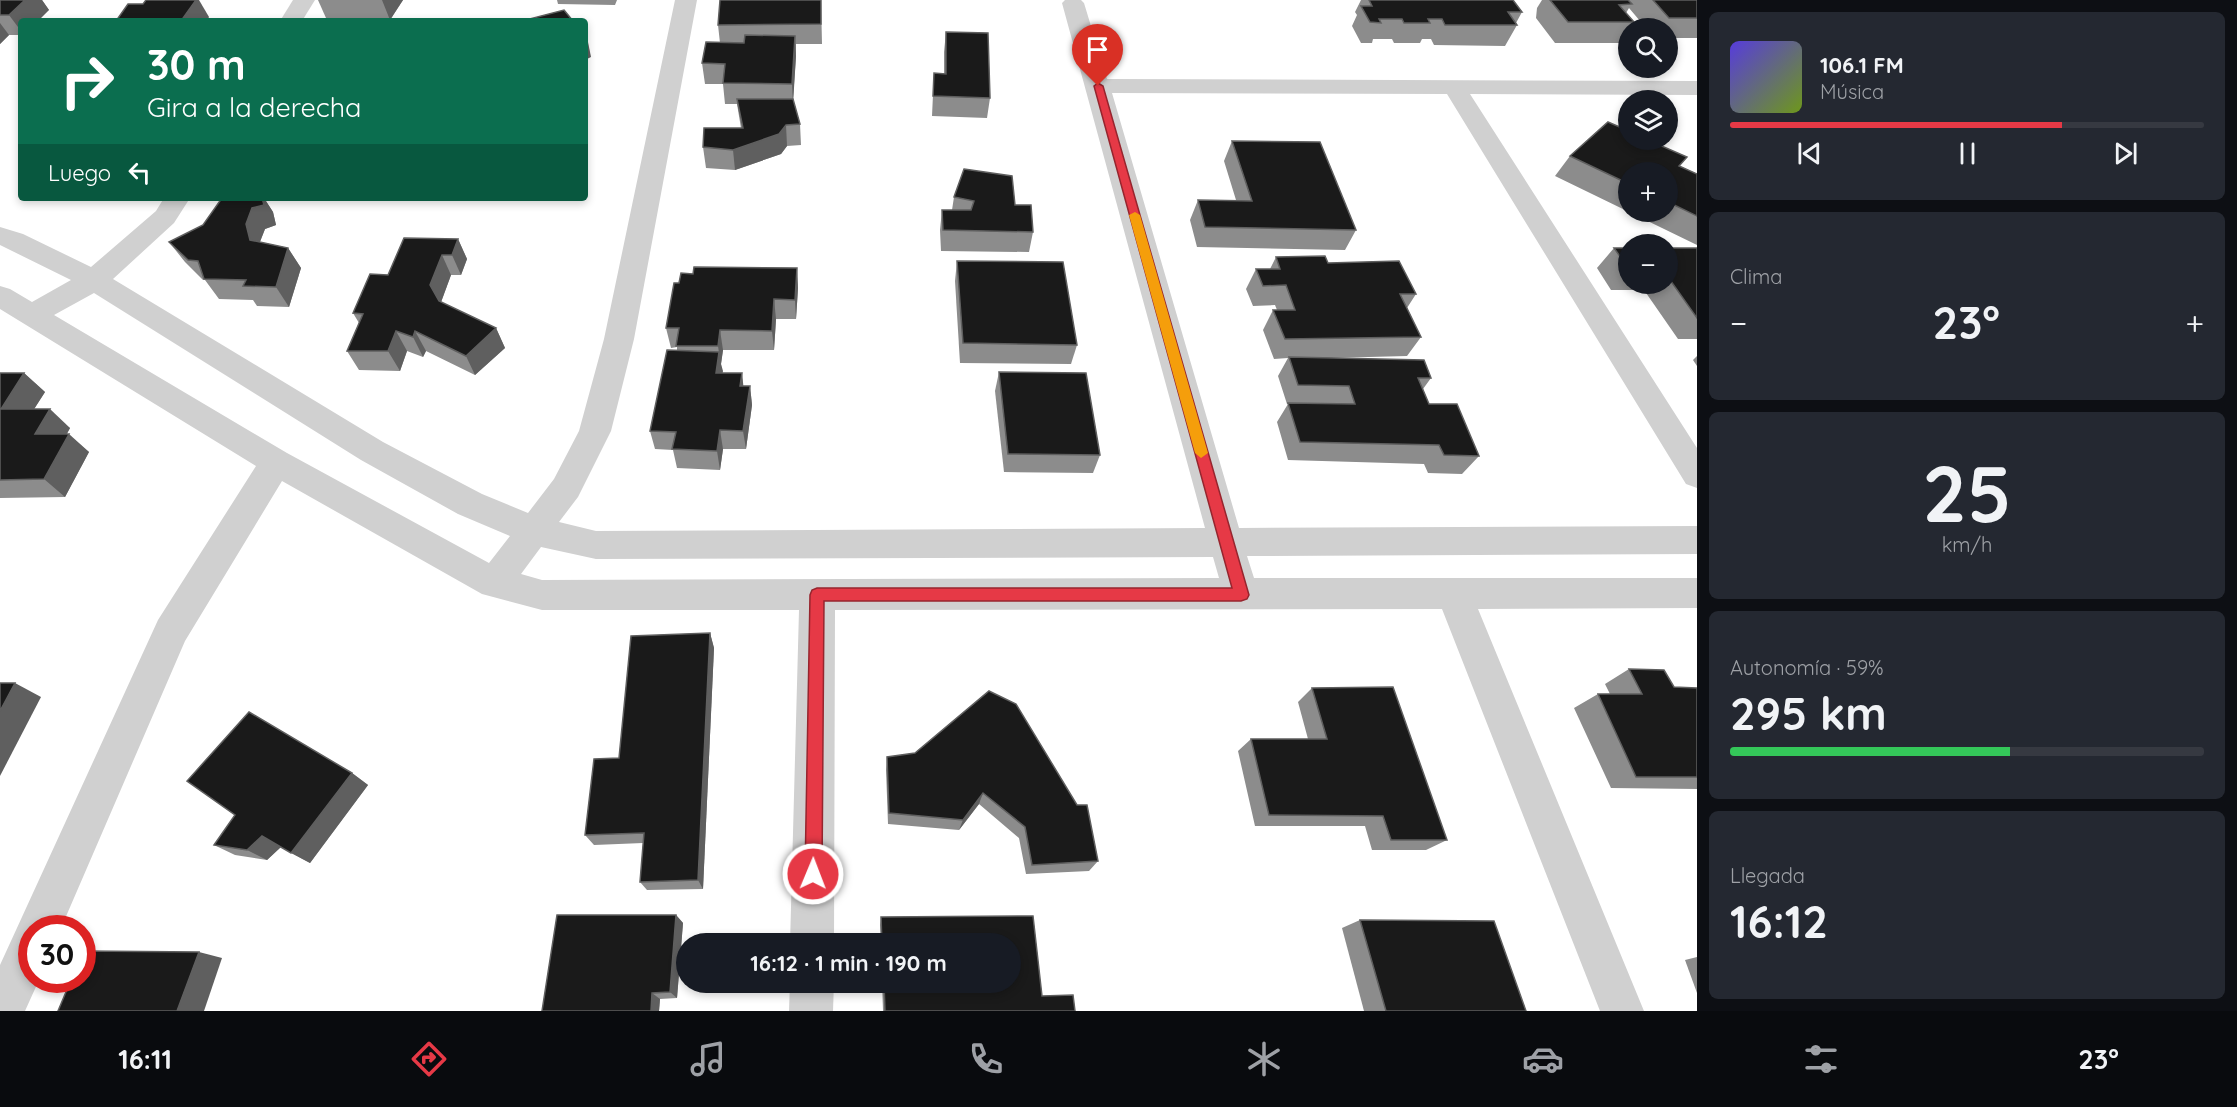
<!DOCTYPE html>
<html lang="es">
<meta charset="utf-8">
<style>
:root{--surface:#171b24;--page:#242831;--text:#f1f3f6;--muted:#9ea1a6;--line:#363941;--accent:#e63946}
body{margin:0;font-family:Quicksand,sans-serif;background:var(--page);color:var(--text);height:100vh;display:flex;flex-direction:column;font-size:22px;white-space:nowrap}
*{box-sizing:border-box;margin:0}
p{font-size:20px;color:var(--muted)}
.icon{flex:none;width:33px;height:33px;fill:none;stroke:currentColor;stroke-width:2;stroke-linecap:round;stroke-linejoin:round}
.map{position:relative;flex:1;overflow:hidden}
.panel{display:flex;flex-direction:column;gap:12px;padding:12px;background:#0d0f14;width:540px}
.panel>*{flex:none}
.banner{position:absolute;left:18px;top:18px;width:570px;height:183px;border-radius:6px;box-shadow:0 3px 9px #0003;background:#0b6e4f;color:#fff;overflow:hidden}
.controls{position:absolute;left:1618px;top:18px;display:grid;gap:12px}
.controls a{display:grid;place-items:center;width:60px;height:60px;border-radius:50%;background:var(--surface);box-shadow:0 3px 9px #0003;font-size:30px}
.speed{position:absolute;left:18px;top:915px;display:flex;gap:12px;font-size:30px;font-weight:700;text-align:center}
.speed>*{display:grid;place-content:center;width:78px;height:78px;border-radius:50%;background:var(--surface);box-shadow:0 3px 9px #0003;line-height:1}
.speed .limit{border:9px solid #d22;background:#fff;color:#111}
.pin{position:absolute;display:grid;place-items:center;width:51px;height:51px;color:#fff;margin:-62px -26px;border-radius:50% 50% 50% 0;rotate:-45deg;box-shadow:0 0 6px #0007}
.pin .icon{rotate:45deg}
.me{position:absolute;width:66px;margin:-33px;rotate:1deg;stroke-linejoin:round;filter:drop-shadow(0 0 4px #0008)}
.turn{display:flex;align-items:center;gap:21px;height:126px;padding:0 30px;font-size:27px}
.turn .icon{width:78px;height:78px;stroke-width:2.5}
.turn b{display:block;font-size:42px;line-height:51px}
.then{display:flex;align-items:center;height:57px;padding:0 30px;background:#0003;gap:12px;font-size:22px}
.big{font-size:45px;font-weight:700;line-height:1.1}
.panel .tile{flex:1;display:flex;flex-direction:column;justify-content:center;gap:9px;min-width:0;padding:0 21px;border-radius:9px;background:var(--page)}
.panel .dial{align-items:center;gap:0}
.dial b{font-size:78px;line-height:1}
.song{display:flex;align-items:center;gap:18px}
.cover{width:72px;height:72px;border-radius:9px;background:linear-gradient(135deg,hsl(250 70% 55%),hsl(80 70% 35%))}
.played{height:6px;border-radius:3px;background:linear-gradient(90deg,var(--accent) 70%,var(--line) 70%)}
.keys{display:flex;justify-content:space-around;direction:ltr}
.heat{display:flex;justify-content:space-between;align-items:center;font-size:33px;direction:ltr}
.charge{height:9px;border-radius:4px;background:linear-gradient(90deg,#34c759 59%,var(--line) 0)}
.trip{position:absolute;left:676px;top:933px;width:345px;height:60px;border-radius:30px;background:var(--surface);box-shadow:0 3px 9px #0003;font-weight:700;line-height:60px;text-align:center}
.tab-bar{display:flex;height:96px;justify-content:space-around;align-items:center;background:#090b0e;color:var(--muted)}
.tab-bar .icon{width:42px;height:42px}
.tab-bar .on{color:var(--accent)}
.tab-bar b{font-size:27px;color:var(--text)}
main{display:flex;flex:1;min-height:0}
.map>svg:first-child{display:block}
</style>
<main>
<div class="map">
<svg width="1697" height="1011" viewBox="0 0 1697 1011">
<rect width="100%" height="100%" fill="#fff"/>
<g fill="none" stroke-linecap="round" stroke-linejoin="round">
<g fill="#d0d0d0" fill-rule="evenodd">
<polygon points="293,0 315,0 302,21 280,21"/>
<path d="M675,0H697L634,339L611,431L578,497L559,522L596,531L1205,528L1062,3L1065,0H1081L1084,3L1107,79L1697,81V95L1470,94L1697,448V488L1686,484L1447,94L1112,93L1239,528L1697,526V554L1247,556L1254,578H1697V608L1478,609L1644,1011H1600L1442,609L835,610L834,944H790L799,610H542L482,594L282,481L185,641L61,928H32V980H39L25,1011H0V965L158,620L256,466L0,309V286L10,289L32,302L71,280L0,245V227L23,234L91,267L156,211L164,198H190L174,223L113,279L383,442L482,494L528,513L554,479L579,431L604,339ZM94,293L361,460L458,514L510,536L489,563L287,453L54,315ZM541,547L596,559L1213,557L1219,578L542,580L521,574Z"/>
<polygon points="790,982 834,982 833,1011 789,1011"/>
</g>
</g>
<g fill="#8c8c8c" fill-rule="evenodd">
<polygon points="0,0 42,0 49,10 21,21 21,35 9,35 0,44"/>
<polygon points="318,0 403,0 390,20 326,18"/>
<polygon points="557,0 617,0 615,5 558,4"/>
<polygon points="821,0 822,44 796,44 796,56 793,99 800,124 801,145 787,146 781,154 735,170 706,168 703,147 741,128 737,104 725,104 723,84 705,84 702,63 720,43 718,25"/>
<polygon points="1361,0 1513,0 1522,12 1516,23 1517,25 1505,46 1434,45 1431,39 1422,39 1420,43 1394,43 1392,39 1373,39 1372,43 1361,43 1352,26 1357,15 1355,12"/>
<polygon points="1542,0 1697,0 1697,38 1668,38 1668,28 1646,28 1629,8 1626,13 1634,22 1620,43 1555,43 1536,18 1537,8"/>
<polygon points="946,32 990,98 987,118 932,116 934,73 944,74 944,52"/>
<polygon points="1232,141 1356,230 1345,250 1197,247 1190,220 1198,200 1236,200 1224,161"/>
<path d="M1570,156L1680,166L1697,174V245L1555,176ZM1629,172H1668V212H1629Z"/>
<polygon points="954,197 1015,205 1033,232 1029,252 941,251 940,230 942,210 952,210"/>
<polygon points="222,198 264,198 273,212 276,225 265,229 260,242 288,248 301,268 289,307 257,306 253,300 219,299 205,280 203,280 185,262 169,242 203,225"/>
<polygon points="533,198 545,198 543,201"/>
<polygon points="458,239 467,259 461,275 451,275 441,302 496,328 505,348 475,375 426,351 423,357 407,351 400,371 359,370 347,351 359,323 353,313"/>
<polygon points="1614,248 1629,248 1629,284 1668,284 1668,248 1697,248 1697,339 1678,339 1644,290 1611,290 1597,268"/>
<polygon points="1276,257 1328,263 1416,294 1407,308 1421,337 1407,356 1330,358 1431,378 1423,389 1429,404 1479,456 1462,474 1428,473 1424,464 1288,460 1277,422 1288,404 1287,404 1278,376 1288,358 1274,359 1263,330 1273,310 1277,310 1275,305 1253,306 1246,289 1256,269 1270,269"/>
<polygon points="957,261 1077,345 1071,364 960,363 955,281"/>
<polygon points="797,268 798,288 796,319 776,319 774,350 723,350 721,364 722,373 742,373 743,386 750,386 752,405 746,449 723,449 720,470 677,468 673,450 655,449 650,431 677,351 677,347 671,348 666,328 679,283 693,274"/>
<polygon points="1697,356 1697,366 1693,360"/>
<polygon points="999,372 1100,455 1093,473 1004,472 995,391"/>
<polygon points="0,373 24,373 45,392 34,409 70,428 67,434 89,452 65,497 0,498"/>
<polygon points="710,633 714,648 703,889 647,890 640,882 643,843 594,845 585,835 619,758"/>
<polygon points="1629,669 1674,687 1697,688 1697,789 1611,788 1574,708 1598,694 1610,694 1605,684"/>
<polygon points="1312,688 1447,840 1426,850 1372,850 1365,826 1255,826 1238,751 1251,739 1308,739 1298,702"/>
<polygon points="915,753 1098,861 1089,871 1026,874 1019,838 979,804 959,830 888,824 886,770 887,757"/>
<polygon points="352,773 368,785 310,863 281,847 267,860 235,855 214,845 235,815"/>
<polygon points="676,915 683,923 677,998 660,999 659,1011 542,1011"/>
<polygon points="1033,916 1042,996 1073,995 1075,1011 883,1011 882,982 1011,982 1011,944 881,944 880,925 881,917"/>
<polygon points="1360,920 1526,1011 1364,1011 1342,928"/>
<polygon points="1697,957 1697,993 1685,960"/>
</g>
<g fill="#5f5f5f">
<polygon points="25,0 42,0 49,10 38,21 21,21 21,31 9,15"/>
<polygon points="196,0 199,0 209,17 207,21 181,21"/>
<polygon points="382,0 403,0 390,20"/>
<polygon points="0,23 9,35 0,44"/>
<polygon points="795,36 796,56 793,104 792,84"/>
<polygon points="587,37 591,57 585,60 585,38"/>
<polygon points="786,125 787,146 781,154 735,170 733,150"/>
<polygon points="262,198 264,198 273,212 276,225 265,229 259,244 250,240 246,224 252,208"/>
<polygon points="458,239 467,259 461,275 452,255"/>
<polygon points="288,248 301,268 289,307 276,287"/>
<polygon points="442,255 451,275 440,305 430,285"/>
<polygon points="797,268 798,288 796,319 795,300"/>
<polygon points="774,299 776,319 774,350 772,331"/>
<polygon points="496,328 505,348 475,375 466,356"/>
<polygon points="720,330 723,350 721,364 723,371 719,392 716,373 719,353 718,346"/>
<polygon points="396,331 407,351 400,371 388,351"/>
<polygon points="415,331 426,351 423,357 413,337"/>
<polygon points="24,373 45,392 22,428 1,409"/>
<polygon points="742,373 744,392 740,386"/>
<polygon points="750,386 752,405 746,449 743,431"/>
<polygon points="50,409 70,428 56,452 35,434"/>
<polygon points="720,430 723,449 720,470 717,451"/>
<polygon points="69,434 89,452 65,497 44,479"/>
<polygon points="710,633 714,648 703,889 698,880"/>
<polygon points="15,683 41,697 0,776 0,711"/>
<polygon points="352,773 368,785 310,863 291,853"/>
<polygon points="983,793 979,804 959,830 963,820"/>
<polygon points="262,836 282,846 267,860 247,850"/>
<polygon points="676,915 683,923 677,998 670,992"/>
<polygon points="199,952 222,958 204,1011 177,1011"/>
<polygon points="652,993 660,999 659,1011 651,1011"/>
</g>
<g fill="#1a1a1a" stroke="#5f5f5f" stroke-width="1.5">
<polygon points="0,0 25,0 9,15 0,15"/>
<polygon points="146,0 196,0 181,21 116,21 128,4 143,4"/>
<polygon points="720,0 821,0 821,24 718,25"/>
<polygon points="1369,0 1513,0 1522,12 1508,12 1517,25 1445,25 1442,19 1428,19 1430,23 1404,23 1402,19 1379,19 1381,23 1370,22 1361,6 1372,6"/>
<polygon points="1550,0 1628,0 1632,4 1619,5 1634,22 1568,22"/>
<polygon points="1653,0 1697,0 1697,18 1669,18"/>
<polygon points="564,10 573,21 522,21"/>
<polygon points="946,32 988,33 990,98 933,96 934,73 946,74"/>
<polygon points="745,35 795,36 792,84 723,83 725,64 702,63 706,42 744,43"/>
<polygon points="737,99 793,99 800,124 786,125 779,134 733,150 703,147 704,128 743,128"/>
<polygon points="1608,122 1629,131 1629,140 1648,140 1687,157 1679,166 1697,174 1697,216 1668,202 1668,172 1629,172 1629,184 1570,156"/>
<polygon points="1232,141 1320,142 1356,230 1205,227 1198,200 1252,201"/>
<polygon points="964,169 1012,176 1015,205 1031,205 1033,232 943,230 942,210 971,210 974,201 954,197"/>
<polygon points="222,198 262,198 264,205 252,208 246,224 250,240 288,248 276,287 243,286 246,280 204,279 198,261 188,260 169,242 203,225"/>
<polygon points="404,238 458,239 452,255 442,255 430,285 439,301 496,328 466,356 415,331 413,337 396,331 388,351 347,351 363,314 353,313 370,274 388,275"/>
<polygon points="1614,248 1629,248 1629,269"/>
<polygon points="1668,248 1697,248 1697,318 1668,277"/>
<polygon points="1325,256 1328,263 1399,261 1416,294 1400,294 1421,337 1285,339 1273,310 1295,310 1286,285 1263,286 1256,269 1280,269 1276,257"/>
<polygon points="957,261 1063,262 1077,345 963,343"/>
<polygon points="694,267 797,268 795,300 774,299 772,331 720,330 718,346 676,346 679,328 666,328 674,283 679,283 681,273 693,274"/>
<polygon points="667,350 719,352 716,373 742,373 740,386 750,386 743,431 720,430 717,451 672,449 676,432 650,431"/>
<polygon points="1289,357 1424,360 1431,378 1418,378 1429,404 1457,404 1479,456 1444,455 1439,445 1300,442 1288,403 1355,404 1349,386 1298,385"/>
<polygon points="999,372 1086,373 1100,455 1008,454"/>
<polygon points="0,373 24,373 1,409 50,409 35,434 69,434 44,479 0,480"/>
<polygon points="710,633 698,880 640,882 644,833 585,835 594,759 619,758 631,636"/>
<polygon points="1629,669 1664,670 1674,687 1697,688 1697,777 1636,777 1598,694 1642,694"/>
<polygon points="0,683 15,683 0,711"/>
<polygon points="1393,687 1447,840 1391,840 1383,816 1269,815 1251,739 1327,739 1312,688"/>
<polygon points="989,691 1016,704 1077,805 1087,805 1098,861 1032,865 1025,827 983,793 963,820 889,813 887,757 915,753"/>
<polygon points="249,712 352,773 291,853 262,836 247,850 214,845 235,815 187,781"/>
<polygon points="557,915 676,915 670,992 652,993 651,1011 542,1011"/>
<polygon points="1033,916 1042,996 1073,995 1075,1011 885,1011 884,982 1011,982 1011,944 882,944 881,917"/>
<polygon points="1360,920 1494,921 1526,1011 1386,1011"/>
<polygon points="83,951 199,952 177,1011 58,1011 71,980 82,980 82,953"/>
</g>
<polygon fill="#e63946" stroke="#96252e" stroke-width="1.5" points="1098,83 1103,86 1249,595 1247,599 1241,601 824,601 822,874 819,880 813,882 807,880 805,874 810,595 812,590 817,588 1232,588 1094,86"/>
<polygon fill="#f59e0b" points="1135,212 1140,215 1208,453 1201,458 1195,453 1129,215"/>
</svg>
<div class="controls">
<a><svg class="icon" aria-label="search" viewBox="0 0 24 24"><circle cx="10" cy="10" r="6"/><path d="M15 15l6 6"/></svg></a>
<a><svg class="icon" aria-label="layers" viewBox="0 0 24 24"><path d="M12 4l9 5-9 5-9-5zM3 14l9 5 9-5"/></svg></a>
<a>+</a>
<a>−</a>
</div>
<div class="speed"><div class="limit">30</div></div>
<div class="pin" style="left:1098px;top:86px;background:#d93025"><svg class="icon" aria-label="arrive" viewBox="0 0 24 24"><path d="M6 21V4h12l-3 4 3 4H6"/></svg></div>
<svg class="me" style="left:813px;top:874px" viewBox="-20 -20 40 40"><circle r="17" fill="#e63946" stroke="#fff" stroke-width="3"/><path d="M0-11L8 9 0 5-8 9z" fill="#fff"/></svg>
<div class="trip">16:12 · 1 min · 190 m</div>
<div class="banner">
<div class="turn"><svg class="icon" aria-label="right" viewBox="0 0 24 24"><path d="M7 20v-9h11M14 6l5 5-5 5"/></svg><div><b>30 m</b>Gira a la derecha</div></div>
<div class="then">Luego<svg class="icon" aria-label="left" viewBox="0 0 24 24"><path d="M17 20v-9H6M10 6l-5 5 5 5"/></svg></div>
</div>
</div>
<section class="panel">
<div class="tile">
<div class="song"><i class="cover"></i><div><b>106.1 FM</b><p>Música</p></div></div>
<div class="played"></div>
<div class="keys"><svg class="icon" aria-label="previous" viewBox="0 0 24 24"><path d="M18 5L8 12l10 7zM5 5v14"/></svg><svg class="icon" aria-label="pause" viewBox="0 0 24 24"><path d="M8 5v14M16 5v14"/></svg><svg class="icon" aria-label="next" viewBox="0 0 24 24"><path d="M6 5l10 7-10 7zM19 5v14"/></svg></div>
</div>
<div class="tile"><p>Clima</p>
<div class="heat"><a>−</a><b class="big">23°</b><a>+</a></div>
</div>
<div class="tile dial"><b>25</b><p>km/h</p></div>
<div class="tile"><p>Autonomía · 59%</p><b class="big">295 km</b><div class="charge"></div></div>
<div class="tile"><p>Llegada</p><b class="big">16:12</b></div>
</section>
</main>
<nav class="tab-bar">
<b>16:11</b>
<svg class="icon on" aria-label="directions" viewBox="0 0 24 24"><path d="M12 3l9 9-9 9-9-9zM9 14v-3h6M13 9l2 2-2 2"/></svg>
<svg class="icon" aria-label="music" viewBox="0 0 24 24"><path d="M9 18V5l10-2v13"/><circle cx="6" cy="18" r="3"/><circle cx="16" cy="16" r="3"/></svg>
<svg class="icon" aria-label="phone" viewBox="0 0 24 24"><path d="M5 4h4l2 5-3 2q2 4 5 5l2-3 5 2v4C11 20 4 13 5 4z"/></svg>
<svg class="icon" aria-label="climate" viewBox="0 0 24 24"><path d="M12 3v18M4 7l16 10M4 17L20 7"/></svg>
<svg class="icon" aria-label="car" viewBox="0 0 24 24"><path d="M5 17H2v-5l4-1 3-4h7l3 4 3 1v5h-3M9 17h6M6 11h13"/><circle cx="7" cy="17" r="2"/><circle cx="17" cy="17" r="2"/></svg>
<svg class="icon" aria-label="filters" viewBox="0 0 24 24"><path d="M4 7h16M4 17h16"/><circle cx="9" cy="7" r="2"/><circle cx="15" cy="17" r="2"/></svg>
<b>23°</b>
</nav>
